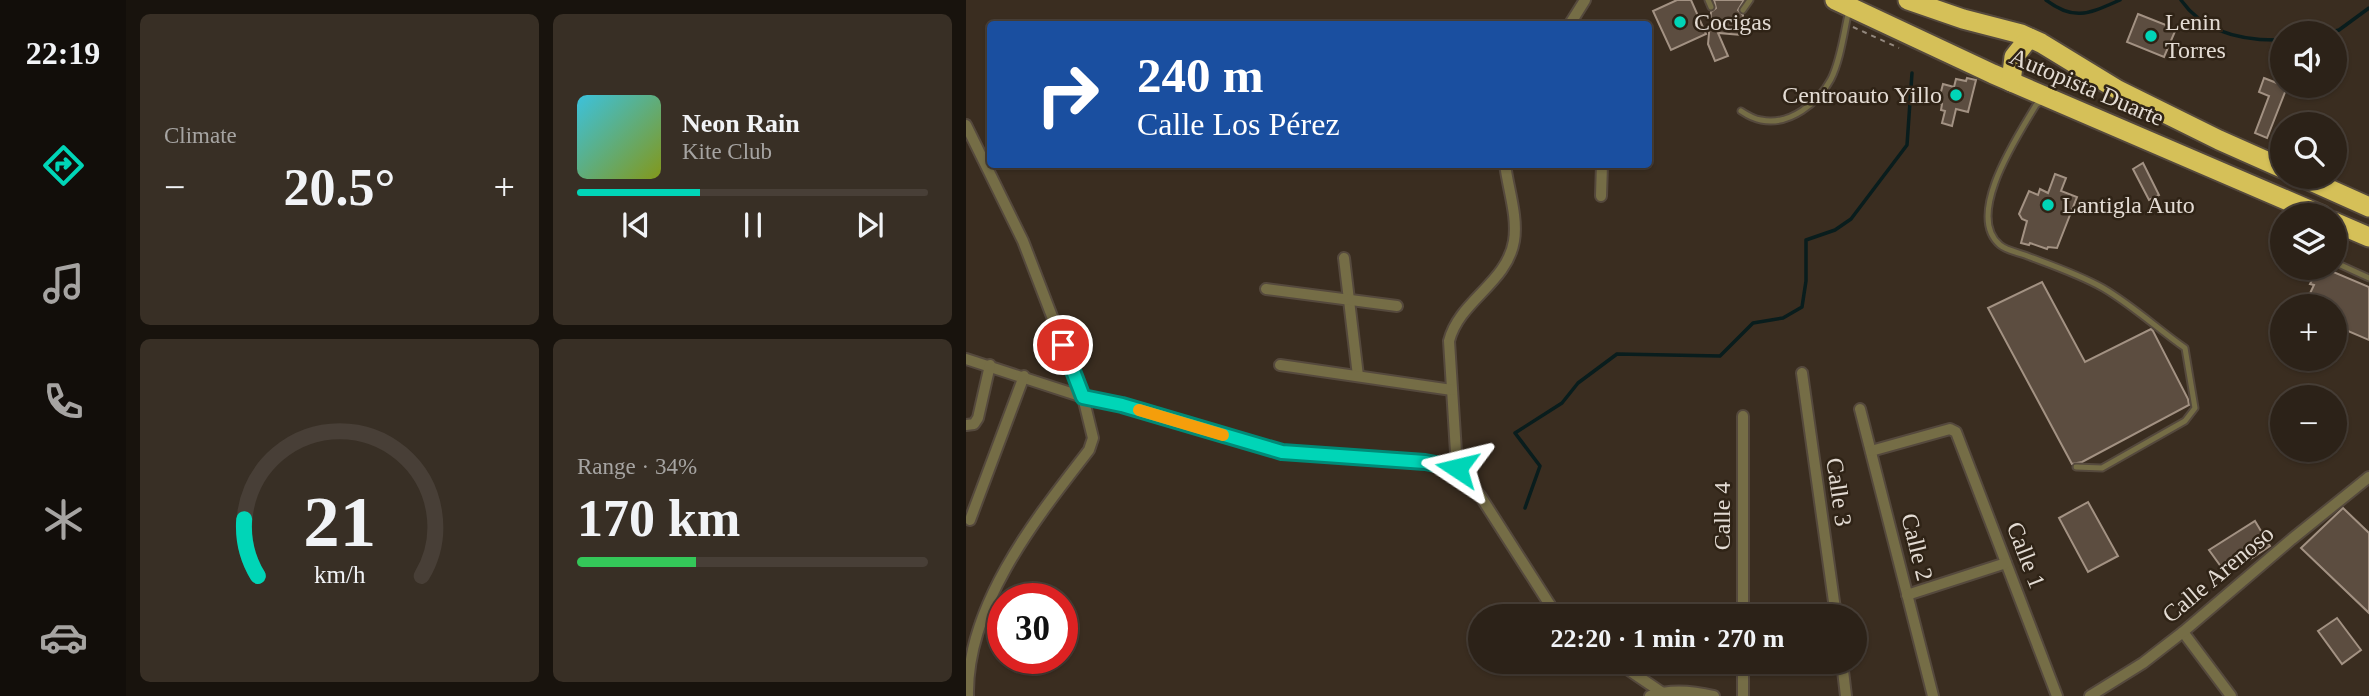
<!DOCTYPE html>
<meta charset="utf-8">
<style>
:root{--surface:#2c2218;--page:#382f25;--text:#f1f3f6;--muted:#a6a4a2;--line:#483f37;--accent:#00d5b7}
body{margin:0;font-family:Georgia,serif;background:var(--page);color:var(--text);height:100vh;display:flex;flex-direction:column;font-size:26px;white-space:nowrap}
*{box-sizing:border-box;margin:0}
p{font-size:23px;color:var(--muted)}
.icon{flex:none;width:38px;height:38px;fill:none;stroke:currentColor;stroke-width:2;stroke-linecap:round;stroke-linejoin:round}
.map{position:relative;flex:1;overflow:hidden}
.panel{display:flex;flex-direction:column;gap:14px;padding:14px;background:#18130d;width:840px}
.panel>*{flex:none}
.banner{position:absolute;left:21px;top:21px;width:665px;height:147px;border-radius:7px;box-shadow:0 2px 5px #0004,0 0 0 2px var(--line);background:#1a4fa0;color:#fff;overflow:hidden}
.fabs{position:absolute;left:1304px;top:21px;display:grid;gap:14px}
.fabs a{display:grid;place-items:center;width:77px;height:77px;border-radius:50%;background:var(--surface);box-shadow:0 2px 5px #0004,0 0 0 2px var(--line);font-size:35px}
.speed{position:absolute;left:21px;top:583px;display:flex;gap:14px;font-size:35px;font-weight:700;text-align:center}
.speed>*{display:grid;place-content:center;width:91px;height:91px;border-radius:50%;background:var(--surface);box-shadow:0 2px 5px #0004,0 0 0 2px var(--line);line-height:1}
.speed .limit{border:10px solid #d22;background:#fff;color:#111}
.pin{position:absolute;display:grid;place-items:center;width:60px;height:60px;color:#fff;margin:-30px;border:4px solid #fff;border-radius:50%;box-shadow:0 2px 7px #0007}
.me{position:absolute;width:77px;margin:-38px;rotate:280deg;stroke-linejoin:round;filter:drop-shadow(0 0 5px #0008)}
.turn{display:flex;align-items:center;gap:24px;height:147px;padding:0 35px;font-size:32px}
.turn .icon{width:91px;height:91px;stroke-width:2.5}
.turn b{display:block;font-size:49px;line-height:60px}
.big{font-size:52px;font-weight:700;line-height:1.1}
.panel .tile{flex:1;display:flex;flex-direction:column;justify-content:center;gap:10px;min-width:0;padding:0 24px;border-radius:10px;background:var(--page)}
.panel .dial{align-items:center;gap:0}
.dial svg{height:182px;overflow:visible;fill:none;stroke:var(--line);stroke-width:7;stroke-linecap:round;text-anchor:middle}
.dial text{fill:var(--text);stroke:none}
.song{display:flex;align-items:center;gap:21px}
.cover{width:84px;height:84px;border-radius:10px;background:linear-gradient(135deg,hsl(190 70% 55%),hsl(70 70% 35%))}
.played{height:7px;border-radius:4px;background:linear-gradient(90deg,var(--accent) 35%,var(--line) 35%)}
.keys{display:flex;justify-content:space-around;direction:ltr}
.heat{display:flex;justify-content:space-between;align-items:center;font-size:38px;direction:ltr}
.charge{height:10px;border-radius:5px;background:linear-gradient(90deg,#34c759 34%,var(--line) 0)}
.panel .tiles{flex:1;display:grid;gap:14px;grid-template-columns:repeat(2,1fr)}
.trip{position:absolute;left:502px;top:604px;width:399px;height:70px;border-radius:35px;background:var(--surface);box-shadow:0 2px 5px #0004,0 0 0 2px var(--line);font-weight:700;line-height:70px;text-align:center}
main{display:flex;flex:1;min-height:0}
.menu{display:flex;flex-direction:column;width:126px;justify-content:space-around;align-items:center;background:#120e0a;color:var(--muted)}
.menu .icon{width:49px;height:49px}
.menu .on{color:var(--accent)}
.menu b{font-size:32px;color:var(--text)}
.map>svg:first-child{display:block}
</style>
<main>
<nav class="menu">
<b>22:19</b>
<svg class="icon on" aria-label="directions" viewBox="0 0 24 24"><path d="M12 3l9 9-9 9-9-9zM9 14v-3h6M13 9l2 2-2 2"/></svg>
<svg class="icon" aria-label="music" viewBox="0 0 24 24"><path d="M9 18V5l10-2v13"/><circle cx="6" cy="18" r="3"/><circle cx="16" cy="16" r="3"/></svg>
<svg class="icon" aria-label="phone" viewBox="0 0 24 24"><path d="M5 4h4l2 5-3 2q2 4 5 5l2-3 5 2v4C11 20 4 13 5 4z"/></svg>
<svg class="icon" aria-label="climate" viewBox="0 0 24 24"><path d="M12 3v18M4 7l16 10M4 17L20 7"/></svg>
<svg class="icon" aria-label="car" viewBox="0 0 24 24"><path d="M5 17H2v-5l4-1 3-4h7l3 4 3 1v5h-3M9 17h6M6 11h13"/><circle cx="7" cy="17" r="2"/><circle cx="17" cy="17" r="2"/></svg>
</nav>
<section class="panel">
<div class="tiles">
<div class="tile"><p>Climate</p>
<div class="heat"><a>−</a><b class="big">20.5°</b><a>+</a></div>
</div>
<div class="tile">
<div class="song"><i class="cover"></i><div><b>Neon Rain</b><p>Kite Club</p></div></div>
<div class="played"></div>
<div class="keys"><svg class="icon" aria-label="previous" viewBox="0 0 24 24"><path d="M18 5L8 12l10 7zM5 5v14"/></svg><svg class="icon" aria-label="pause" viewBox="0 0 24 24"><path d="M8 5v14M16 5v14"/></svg><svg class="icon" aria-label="next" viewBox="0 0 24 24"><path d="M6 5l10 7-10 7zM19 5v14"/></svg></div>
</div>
<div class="tile dial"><svg viewBox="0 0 100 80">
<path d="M14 69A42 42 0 1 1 86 69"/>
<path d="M14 69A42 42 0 0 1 8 44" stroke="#00d5b7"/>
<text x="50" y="56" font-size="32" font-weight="700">21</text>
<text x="50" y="72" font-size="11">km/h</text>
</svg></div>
<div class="tile"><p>Range · 34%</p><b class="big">170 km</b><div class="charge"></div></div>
</div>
</section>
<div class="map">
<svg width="1403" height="696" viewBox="0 0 1403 696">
<rect width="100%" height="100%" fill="#3a2d20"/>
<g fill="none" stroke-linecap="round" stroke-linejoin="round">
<g stroke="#091d1d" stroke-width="3.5">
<path d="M1080,0C1109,22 1124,13 1154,0"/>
<path d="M1215,0C1238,33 1278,41 1316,40"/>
<polyline points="1361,33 1373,30 1403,8"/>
<polyline points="559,508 574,466 549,433 596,403 612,383 651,354 754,356 787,323 817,318 836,307 840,281 840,240 869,230 885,219 941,145 946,73"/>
</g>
</g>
<g fill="#5c4d40" stroke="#a39283" stroke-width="2">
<polygon points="711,0 725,0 740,34 705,50 687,11"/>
<polygon points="748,0 778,0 772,10 777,15 775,35 752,33 762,56 749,61 742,44 745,12 750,8"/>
<polygon points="1172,14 1210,29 1198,57 1161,42"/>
<polygon points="1001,78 1010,80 1002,112 990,109 986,126 976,123 979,111 975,110 976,104 972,103 977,84 988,87 990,79 1000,81"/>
<polygon points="1298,78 1321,87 1301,138 1289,133 1303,96 1293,92"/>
<polygon points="1177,163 1193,195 1183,200 1167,169"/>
<polygon points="1089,174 1100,178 1095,191 1111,197 1091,248 1082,247 1081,249 1064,243 1063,245 1055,243 1061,221 1056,219 1053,214 1063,191 1072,195 1074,189 1082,193"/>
<polygon points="1352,268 1358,268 1403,287 1403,340 1368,325 1368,306 1338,306 1348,285 1344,284"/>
<polygon points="1076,282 1119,362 1185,329 1187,331 1222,399 1223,405 1116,462 1106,464 1022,308"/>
<polygon points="1122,502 1152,556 1122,572 1093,518"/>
<polygon points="1377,508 1403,533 1403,613 1335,548"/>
<polygon points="1289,521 1304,546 1261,575 1243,550"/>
<polygon points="1371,618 1395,650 1376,664 1352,631"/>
</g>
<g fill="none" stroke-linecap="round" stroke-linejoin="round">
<defs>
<g id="lane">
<polyline points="742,0 745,7"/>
<polyline points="777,10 784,0"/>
<path d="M1076,101L1070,105C1053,134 998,215 1034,245C1041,251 1055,253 1064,257C1088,266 1114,275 1137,288C1166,305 1192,329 1219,348L1229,408L1219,421L1136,468L1110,467"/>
<path d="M775,111C781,115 788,119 795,120C824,126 852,103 865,79C875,59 878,31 883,10"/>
<polyline points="1368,262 1403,278"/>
</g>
<g id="street">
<polyline points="604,24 619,0"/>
<path d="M0,125L57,241L117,397L127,438L123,450C71,517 0,605 2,696"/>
<path d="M539,164C542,189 552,216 548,241C541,283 493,301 483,341L491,468L515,497L591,616"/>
<polyline points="635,196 636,164"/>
<polyline points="378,258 392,376"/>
<polyline points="300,289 431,306"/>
<polyline points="0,359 117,397 156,405 316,452 459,462 491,468"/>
<polyline points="314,365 486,390"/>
<polyline points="836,373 870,616"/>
<polyline points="894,409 967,696"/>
<polyline points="0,425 8,424 12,418 24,365"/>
<polyline points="905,451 984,429 990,432 1091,696"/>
<polyline points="4,520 58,376"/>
<polyline points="941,595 1040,563"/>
<polyline points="777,616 777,416"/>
<polyline points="1217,632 1265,696"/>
<polyline points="651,662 695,692"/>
<polyline points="876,662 880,696"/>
<path d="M684,696C704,689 727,691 748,696"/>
<polyline points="777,696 777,662"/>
<polyline points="1124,696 1177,663 1217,632 1326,539 1403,477"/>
</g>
<g id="highway">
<polyline points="869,0 1027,74 1355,215"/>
<polyline points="942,0 997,19 1055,34 1075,43 1152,90 1253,140 1316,168"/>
<polyline points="1045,82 1048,57 1063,38"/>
<polyline points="1336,177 1403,207"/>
<polyline points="1368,222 1403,237"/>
</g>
</defs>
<use href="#lane" stroke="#55493d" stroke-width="9"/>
<use href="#street" stroke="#55493d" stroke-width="14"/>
<use href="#highway" stroke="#55493d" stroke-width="23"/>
<polyline stroke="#92877d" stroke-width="2" stroke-dasharray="5 5" stroke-linecap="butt" points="887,27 933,48"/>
<use href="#lane" stroke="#756d46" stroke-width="5"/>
<use href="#street" stroke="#756d46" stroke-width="10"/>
<use href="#highway" stroke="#d5c058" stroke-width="19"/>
</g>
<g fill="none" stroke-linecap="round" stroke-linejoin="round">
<defs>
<polyline id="route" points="97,345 117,397 156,405 316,452 459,462 491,468"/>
</defs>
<use href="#route" stroke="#008a77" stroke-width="18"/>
<use href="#route" stroke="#00d5b7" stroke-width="12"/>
<polyline stroke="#f59e0b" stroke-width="12" points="173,410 257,435"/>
</g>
<g fill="#00d5b7" stroke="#2f2316" stroke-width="2.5">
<circle cx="714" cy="22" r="7"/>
<circle cx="1185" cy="36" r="7"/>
<circle cx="990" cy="95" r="7"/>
<circle cx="1082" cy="205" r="7"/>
</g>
<g text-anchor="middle" stroke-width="5" stroke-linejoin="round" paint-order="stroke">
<g font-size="24" fill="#e3dbd3" stroke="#2f2316" text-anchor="start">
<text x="728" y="30">Cocigas</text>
<text x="1199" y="30">Lenin<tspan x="1199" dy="28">Torres</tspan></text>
<text x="976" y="103" text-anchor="end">Centroauto Yillo</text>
<text x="1096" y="213">Lantigla Auto</text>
</g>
<g font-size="24" fill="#e3dbd3" stroke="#2f2316">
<text transform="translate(1121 87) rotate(23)" y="8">Autopista Duarte</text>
<text transform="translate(873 492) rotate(82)" y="8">Calle 3</text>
<text transform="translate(756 516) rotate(-90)" y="8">Calle 4</text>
<text transform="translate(951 547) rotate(76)" y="8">Calle 2</text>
<text transform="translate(1060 555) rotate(69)" y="8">Calle 1</text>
<text transform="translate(1252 574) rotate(-40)" y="8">Calle Arenoso</text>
</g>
</g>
</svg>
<div class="fabs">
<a><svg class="icon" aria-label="sound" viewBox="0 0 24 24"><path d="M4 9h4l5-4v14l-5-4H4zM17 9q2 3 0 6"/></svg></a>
<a><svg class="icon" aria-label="search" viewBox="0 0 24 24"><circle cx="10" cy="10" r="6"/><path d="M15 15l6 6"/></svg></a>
<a><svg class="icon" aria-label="layers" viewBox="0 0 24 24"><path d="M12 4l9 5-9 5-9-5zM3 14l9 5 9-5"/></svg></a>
<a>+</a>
<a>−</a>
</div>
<div class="speed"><div class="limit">30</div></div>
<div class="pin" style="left:97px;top:345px;background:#d93025"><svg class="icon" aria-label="arrive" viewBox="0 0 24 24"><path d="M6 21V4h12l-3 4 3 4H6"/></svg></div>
<svg class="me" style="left:491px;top:468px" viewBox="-20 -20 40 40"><path d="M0-17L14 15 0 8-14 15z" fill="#00d5b7" stroke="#fff" stroke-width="4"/></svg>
<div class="trip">22:20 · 1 min · 270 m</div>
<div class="banner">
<div class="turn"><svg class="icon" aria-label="right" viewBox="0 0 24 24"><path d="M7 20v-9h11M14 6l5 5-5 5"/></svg><div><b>240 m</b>Calle Los Pérez</div></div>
</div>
</div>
</main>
